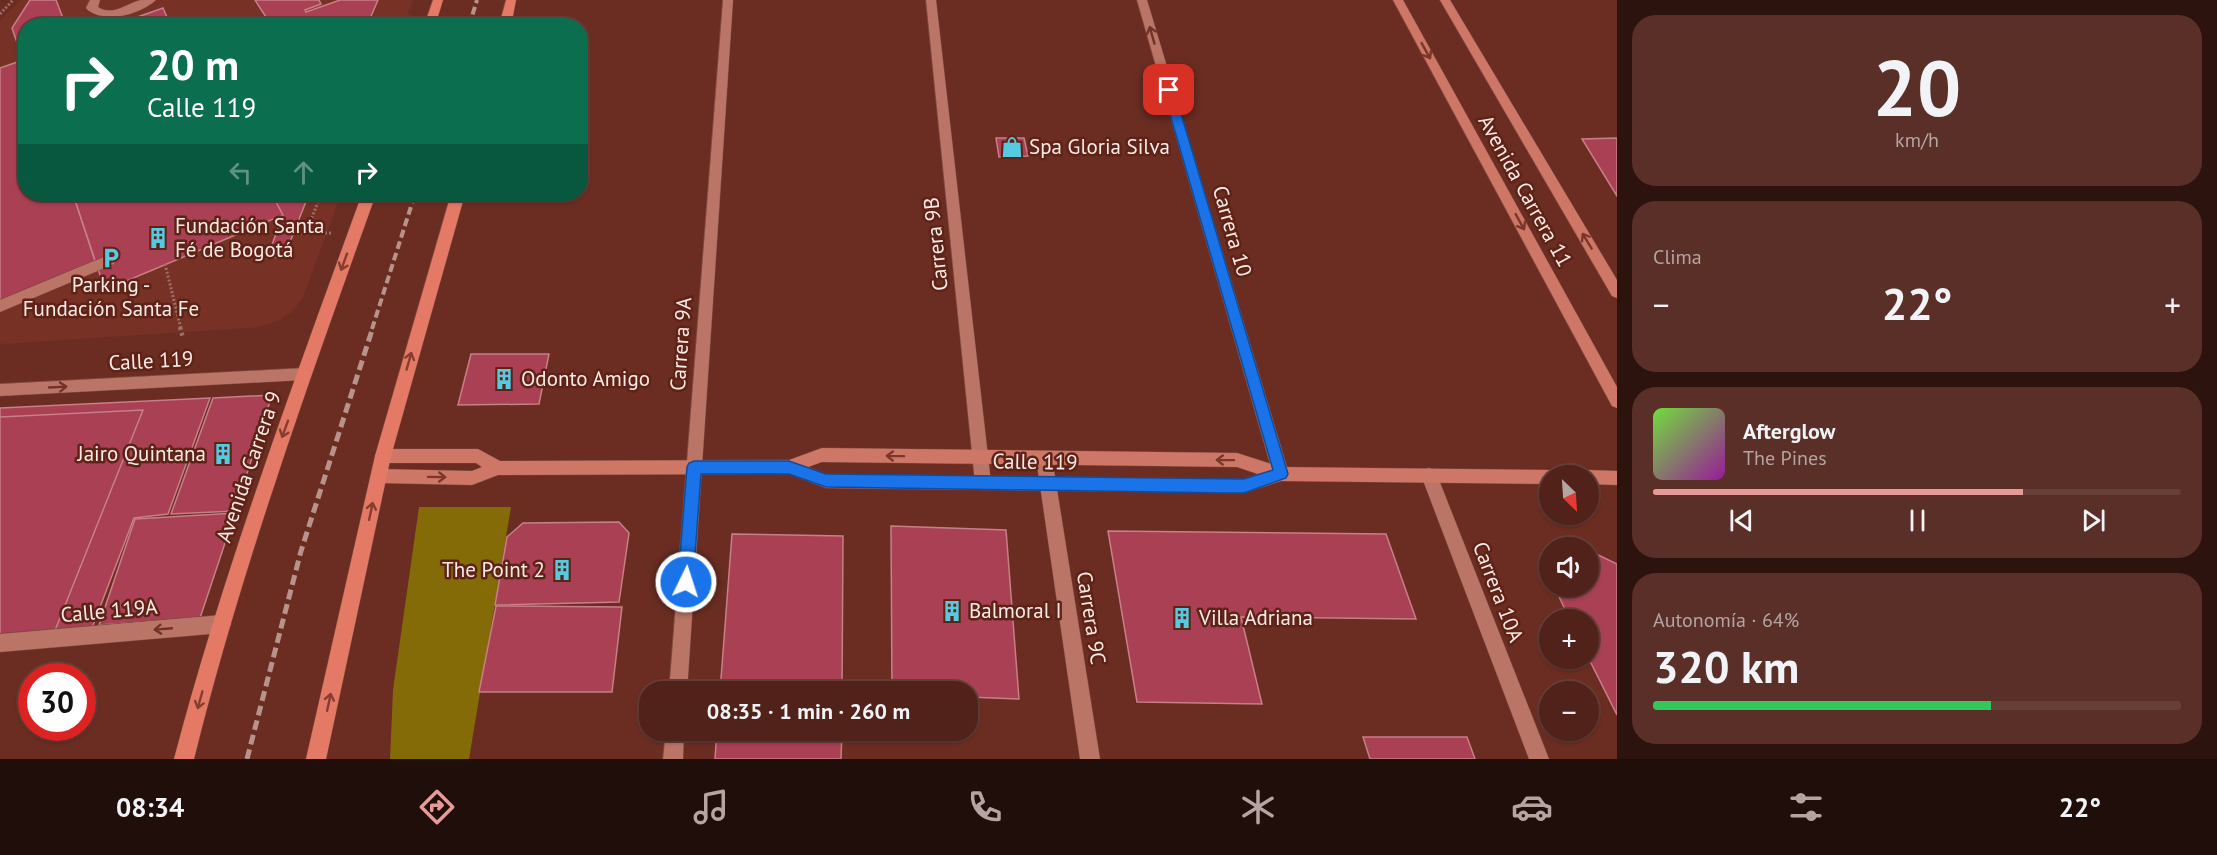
<!DOCTYPE html>
<html lang="es">
<meta charset="utf-8">
<style>
:root{--surface:#50221a;--page:#5a2f27;--text:#f1f3f6;--muted:#b4a4a2;--line:#673f39;--accent:#e69b98}
body{margin:0;font-family:"PT Sans",sans-serif;background:var(--page);color:var(--text);height:100vh;display:flex;flex-direction:column;font-size:22px;white-space:nowrap}
*{box-sizing:border-box;margin:0}
p{font-size:20px;color:var(--muted)}
.icon{flex:none;width:33px;height:33px;fill:none;stroke:currentColor;stroke-width:2;stroke-linecap:round;stroke-linejoin:round}
.map{position:relative;flex:1;overflow:hidden}
.drawer{display:flex;flex-direction:column;gap:15px;padding:15px;background:#2c130e;width:600px}
.drawer>*{flex:none}
.guide{position:absolute;left:18px;top:18px;width:570px;height:183px;border-radius:24px;box-shadow:0 2px 4px #0004,0 0 0 2px var(--line);background:#0b6e4f;color:#fff;overflow:hidden}
.needle{width:39px;rotate:155deg}
.buttons{position:absolute;left:1539px;top:465px;display:grid;gap:12px}
.buttons a{display:grid;place-items:center;width:60px;height:60px;border-radius:50%;background:var(--surface);box-shadow:0 2px 4px #0004,0 0 0 2px var(--line);font-size:30px}
.speed{position:absolute;left:18px;top:663px;display:flex;gap:12px;font-size:30px;font-weight:700;text-align:center}
.speed>*{display:grid;place-content:center;width:78px;height:78px;border-radius:50%;background:var(--surface);box-shadow:0 2px 4px #0004,0 0 0 2px var(--line);line-height:1}
.speed .limit{border:9px solid #d22;background:#fff;color:#111}
.pin{position:absolute;display:grid;place-items:center;width:51px;height:51px;color:#fff;margin:-26px;border-radius:12px;box-shadow:0 3px 9px #0006}
.me{position:absolute;width:66px;margin:-33px;rotate:4deg;stroke-linejoin:round;filter:drop-shadow(0 0 4px #0008)}
.turn{display:flex;align-items:center;gap:21px;height:126px;padding:0 30px;font-size:27px}
.turn .icon{width:78px;height:78px;stroke-width:2.5}
.turn b{display:block;font-size:42px;line-height:51px}
.lanes{display:flex;align-items:center;height:57px;padding:0 30px;background:#0003;justify-content:center;gap:30px;direction:ltr}
.lanes .off{opacity:.35}
.big{font-size:45px;font-weight:600;line-height:1.1}
.drawer .tile{flex:1;display:flex;flex-direction:column;justify-content:center;gap:9px;min-width:0;padding:0 21px;border-radius:24px;background:var(--page)}
.drawer .dial{align-items:center;gap:0}
.dial b{font-size:78px;line-height:1}
.song{display:flex;align-items:center;gap:18px}
.cover{width:72px;height:72px;border-radius:9px;background:linear-gradient(135deg,hsl(100 70% 55%),hsl(300 70% 35%))}
.played{height:6px;border-radius:3px;background:linear-gradient(90deg,var(--accent) 70%,var(--line) 70%)}
.keys{display:flex;justify-content:space-around;direction:ltr}
.heat{display:flex;justify-content:space-between;align-items:center;font-size:33px;direction:ltr}
.charge{height:9px;border-radius:4px;background:linear-gradient(90deg,#34c759 64%,var(--line) 0)}
.trip{position:absolute;left:639px;top:681px;width:339px;height:60px;border-radius:24px;background:var(--surface);box-shadow:0 2px 4px #0004,0 0 0 2px var(--line);font-weight:600;line-height:60px;text-align:center}
.menu{display:flex;height:96px;justify-content:space-around;align-items:center;background:#200e0a;color:var(--muted)}
.menu .icon{width:42px;height:42px}
.menu .selected{color:var(--accent)}
.menu b{font-size:27px;color:var(--text)}
main{display:flex;flex:1;min-height:0}
.map>svg:first-child{display:block}
</style>
<main>
<div class="map">
<svg width="1617" height="759" viewBox="0 0 1617 759">
<rect width="100%" height="100%" fill="#6b2d22"/>
<polygon fill="#783225" points="21,0 413,0 403,25 26,26 26,194 341,194 303,297 293,311 276,322 258,327 0,344 0,21"/>
<polygon fill="#846b08" points="419,507 511,507 469,759 390,759 393,690"/>
<g fill="#a94054" stroke="#c87f87" stroke-width="1.5">
<polygon points="30,0 56,0 66,26 26,26 26,194 73,194 95,261 0,301 0,68 23,60 12,28"/>
<polygon points="255,0 319,0 321,4 305,10 306,12 340,0 378,0 369,21 356,26 282,26 281,21 271,25"/>
<polygon points="163,8 171,26 112,26"/>
<polygon points="996,138 1024,138 1028,156 999,157"/>
<polygon points="1617,138 1617,196 1582,139"/>
<polygon points="73,194 272,194 283,215 105,290"/>
<polygon points="272,194 309,194 284,257 267,258 283,215"/>
<polygon points="471,354 549,354 539,404 458,405"/>
<polygon points="272,395 235,511 171,514 213,398"/>
<polygon points="210,398 168,514 134,518 92,628 0,636 0,408"/>
<polygon points="143,410 54,633 0,636 0,417"/>
<polygon points="235,513 200,618 99,625 135,519"/>
<polygon points="619,522 629,533 619,602 495,605 507,537 523,523"/>
<polygon points="891,526 1006,530 1019,699 968,697 968,692 892,692"/>
<polygon points="1108,531 1386,534 1416,619 1241,617 1262,704 1137,702"/>
<polygon points="732,534 843,536 842,692 720,692"/>
<polygon points="1566,538 1585,548 1562,548"/>
<polygon points="1588,550 1617,564 1617,715 1588,657 1588,620 1570,620 1554,586 1588,586"/>
<polygon points="496,606 622,607 612,692 479,692"/>
<polygon points="717,730 842,730 841,759 715,759"/>
<polygon points="1363,737 1467,737 1475,759 1370,759"/>
</g>
<g fill="none" stroke-linecap="round" stroke-linejoin="round">
<defs>
<g id="lane">
<path d="M90,0H100L98,7C113,17 127,3 141,0C146,0 152,0 156,0C141,14 106,24 88,10L86,8Z"/>
<polygon points="109,255 116,260 114,264 0,312 0,300"/>
</g>
<g id="street">
<polygon points="723,0 733,0 687,692 669,692"/>
<polygon points="926,0 936,0 991,483 989,488 983,490 977,488 975,483"/>
<polygon points="1137,0 1147,0 1289,474 1287,479 1281,481 1275,479 1273,474"/>
<polygon points="304,368 309,370 311,374 309,378 304,380 0,396 0,384"/>
<polygon points="1044,451 1050,453 1052,458 1100,759 1080,759 1036,458 1038,453"/>
<polygon points="1429,468 1435,470 1437,475 1549,759 1529,759 1421,475 1423,470"/>
<polygon points="222,615 228,618 231,624 228,630 222,633 0,652 0,634"/>
<polygon points="666,730 684,730 683,759 663,759"/>
</g>
<g id="secondary">
<polygon points="1393,0 1403,0 1617,387 1617,408 1612,406"/>
<polygon points="1440,0 1450,0 1617,280 1617,298 1612,296"/>
<path d="M822,448L1237,453L1281,467L1550,470L1556,472L1557,476H1550V484L1281,481L1244,493L826,488L789,474L498,475L472,485L379,483L373,481L371,476L373,471L379,469L472,471L482,467L476,463H383L377,461L375,456L377,451L383,449H478L500,461L789,460ZM822,462L1237,467L1258,474L1244,479L826,474L808,467Z"/>
<polygon points="1588,470 1617,471 1617,485 1588,484 1588,476 1581,476 1582,472"/>
</g>
<g id="primary">
<polygon points="433,0 443,0 435,26 424,26"/>
<polygon points="506,0 516,0 511,26 499,26"/>
<path d="M362,194H376C309,381 242,566 194,759H174C225,566 294,381 362,194Z"/>
<polygon points="451,194 465,194 391,456 326,759 306,759 375,456"/>
</g>
</defs>
<use href="#lane" stroke="#7a4a41" stroke-width="1"/>
<use href="#street" stroke="#7a4a41" stroke-width="1"/>
<use href="#secondary" stroke="#7a4a41" stroke-width="1"/>
<use href="#primary" stroke="#7a4a41" stroke-width="1"/>
<g stroke="#9d7067" stroke-width="3" stroke-dasharray="2 2" stroke-linecap="butt">
<polyline points="0,14 13,0"/>
<polyline points="389,26 411,16"/>
<polyline points="306,233 321,194"/>
<polyline points="293,234 331,233"/>
<polyline points="165,264 181,329"/>
</g>
<polyline stroke="#9d7067" stroke-width="4.5" stroke-dasharray="3 3" stroke-linecap="butt" points="180,327 183,338"/>
<use href="#lane" fill="#bb7567" fill-rule="evenodd"/>
<use href="#street" fill="#bb7567" fill-rule="evenodd"/>
<use href="#secondary" fill="#cf7766" fill-rule="evenodd"/>
<use href="#primary" fill="#e47a66" fill-rule="evenodd"/>
<g stroke="#b8938b" stroke-width="4" stroke-dasharray="8 4" stroke-linecap="butt">
<polyline points="469,26 477,0"/>
<polyline points="372,329 415,194"/>
</g>
<polyline stroke="#b8938b" stroke-width="5" stroke-dasharray="10 5" stroke-linecap="butt" points="247,759 301,551 373,327"/>
</g>
<defs><path id="oneway-shaft" d="M-6 0H5M1.5-3L5.5 0L1.5 3" fill="none" stroke-width="1.6" stroke-linecap="round" stroke-linejoin="round" transform="scale(1.5)"/></defs>
<g stroke="#713327">
<use href="#oneway-shaft" transform="translate(1152 35) rotate(-106)"/>
<use href="#oneway-shaft" transform="translate(58 387) rotate(-3)"/>
<use href="#oneway-shaft" transform="translate(163 629) rotate(175)"/>
</g>
<g stroke="#7b372b">
<use href="#oneway-shaft" transform="translate(1426 51) rotate(61)"/>
<use href="#oneway-shaft" transform="translate(1520 222) rotate(61)"/>
<use href="#oneway-shaft" transform="translate(1587 241) rotate(-121)"/>
<use href="#oneway-shaft" transform="translate(895 456) rotate(-179)"/>
<use href="#oneway-shaft" transform="translate(1225 460) rotate(-179)"/>
<use href="#oneway-shaft" transform="translate(437 477) rotate(1)"/>
</g>
<g stroke="#873c2f">
<use href="#oneway-shaft" transform="translate(344 262) rotate(110)"/>
<use href="#oneway-shaft" transform="translate(409 361) rotate(-74)"/>
<use href="#oneway-shaft" transform="translate(285 429) rotate(110)"/>
<use href="#oneway-shaft" transform="translate(371 511) rotate(-78)"/>
<use href="#oneway-shaft" transform="translate(200 700) rotate(106)"/>
<use href="#oneway-shaft" transform="translate(329 702) rotate(-78)"/>
</g>
<polygon fill="#1a73e8" stroke="#114b97" stroke-width="1.5" points="1169,86 1174,90 1288,474 1286,478 1244,493 1224,493 826,487 789,474 701,474 693,582 691,587 686,589 680,587 678,582 687,467 689,463 694,461 789,461 826,474 1244,479 1273,470 1163,90"/>
<defs>
<symbol id="shop-bare" viewBox="-9 -9 18 18"><path d="M-5-2.5h2.3a2.7 3.5 0 0 1 5.4 0H5L5.5 6h-11ZM-1.5-2.5h3a1.5 2.3 0 0 0-3 0Z" fill="#55cae0" stroke="#5f2217" stroke-width="2.5" paint-order="stroke"/></symbol>
<symbol id="building-bare" viewBox="-9 -9 18 18"><path d="M-4-6H4V6H1V3H-1V6H-4ZM-2.5-4.3h1.7v1.8h-1.7ZM.8-4.3h1.7v1.8H.8ZM-2.5-1h1.7V.8h-1.7ZM.8-1h1.7V.8H.8Z" fill="#55cae0" stroke="#5f2217" stroke-width="2.5" paint-order="stroke"/></symbol>
<symbol id="parking-bare" viewBox="-9 -9 18 18"><path d="M-3.5-5.5H1a3.5 3.5 0 0 1 0 7H-1V5.5H-3.5ZM-1-3.4V-.6H.8a1.4 1.4 0 0 0 0-2.8Z" fill="#55cae0" stroke="#5f2217" stroke-width="2.5" paint-order="stroke"/></symbol>
</defs>
<g fill-rule="evenodd">
<use href="#shop-bare" x="997" y="132" width="30" height="30"/>
<use href="#building-bare" x="143" y="223" width="30" height="30"/>
<use href="#parking-bare" x="96" y="243" width="30" height="30"/>
<use href="#building-bare" x="489" y="364" width="30" height="30"/>
<use href="#building-bare" x="208" y="439" width="30" height="30"/>
<use href="#building-bare" x="547" y="555" width="30" height="30"/>
<use href="#building-bare" x="937" y="596" width="30" height="30"/>
<use href="#building-bare" x="1167" y="603" width="30" height="30"/>
</g>
<g text-anchor="middle" stroke-width="5" stroke-linejoin="round" paint-order="stroke">
<g font-size="21" fill="#fbebe7" stroke="#5f2217" text-anchor="start">
<text x="1029" y="154">Spa Gloria Silva</text>
<text x="175" y="233">Fundación Santa<tspan x="175" dy="24">Fé de Bogotá</tspan></text>
<text x="111" y="292" text-anchor="middle">Parking -<tspan x="111" dy="24">Fundación Santa Fe</tspan></text>
<text x="521" y="386">Odonto Amigo</text>
<text x="206" y="461" text-anchor="end">Jairo Quintana</text>
<text x="545" y="577" text-anchor="end">The Point 2</text>
<text x="969" y="618">Balmoral I</text>
<text x="1199" y="625">Villa Adriana</text>
</g>
<g font-size="21" fill="#fbebe7" stroke="#5f2217">
<text transform="translate(1525 191) rotate(61)" y="7">Avenida Carrera 11</text>
<text transform="translate(1232 231) rotate(74)" y="7">Carrera 10</text>
<text transform="translate(936 244) rotate(-96)" y="7">Carrera 9B</text>
<text transform="translate(681 344) rotate(-86)" y="7">Carrera 9A</text>
<text transform="translate(151 361) rotate(-3)" y="7">Calle 119</text>
<text transform="translate(1035 462) rotate(1)" y="7">Calle 119</text>
<text transform="translate(249 467) rotate(-71)" y="7">Avenida Carrera 9</text>
<text transform="translate(1498 592) rotate(69)" y="7">Carrera 10A</text>
<text transform="translate(109 611) rotate(-5)" y="7">Calle 119A</text>
<text transform="translate(1091 618) rotate(81)" y="7">Carrera 9C</text>
</g>
</g>
</svg>
<div class="buttons">
<a><svg class="needle" viewBox="-14 -14 28 28"><path d="M0-13l5 13h-10z" fill="#e53935"/><path d="M0 13l5-13h-10z" fill="#b4a4a2"/></svg></a>
<a><svg class="icon" aria-label="sound" viewBox="0 0 24 24"><path d="M4 9h4l5-4v14l-5-4H4zM17 9q2 3 0 6"/></svg></a>
<a>+</a>
<a>−</a>
</div>
<div class="speed"><div class="limit">30</div></div>
<div class="pin" style="left:1169px;top:90px;background:#d93025"><svg class="icon" aria-label="arrive" viewBox="0 0 24 24"><path d="M6 21V4h12l-3 4 3 4H6"/></svg></div>
<svg class="me" style="left:686px;top:582px" viewBox="-20 -20 40 40"><circle r="17" fill="#1a73e8" stroke="#fff" stroke-width="3"/><path d="M0-11L8 9 0 5-8 9z" fill="#fff"/></svg>
<div class="trip">08:35 · 1 min · 260 m</div>
<div class="guide">
<div class="turn"><svg class="icon" aria-label="right" viewBox="0 0 24 24"><path d="M7 20v-9h11M14 6l5 5-5 5"/></svg><div><b>20 m</b>Calle 119</div></div>
<div class="lanes"><svg class="icon off" aria-label="left" viewBox="0 0 24 24"><path d="M17 20v-9H6M10 6l-5 5 5 5"/></svg><svg class="icon off" aria-label="ahead" viewBox="0 0 24 24"><path d="M12 20V5M6 11l6-6 6 6"/></svg><svg class="icon" aria-label="right" viewBox="0 0 24 24"><path d="M7 20v-9h11M14 6l5 5-5 5"/></svg></div>
</div>
</div>
<section class="drawer">
<div class="tile dial"><b>20</b><p>km/h</p></div>
<div class="tile"><p>Clima</p>
<div class="heat"><a>−</a><b class="big">22°</b><a>+</a></div>
</div>
<div class="tile">
<div class="song"><i class="cover"></i><div><b>Afterglow</b><p>The Pines</p></div></div>
<div class="played"></div>
<div class="keys"><svg class="icon" aria-label="previous" viewBox="0 0 24 24"><path d="M18 5L8 12l10 7zM5 5v14"/></svg><svg class="icon" aria-label="pause" viewBox="0 0 24 24"><path d="M8 5v14M16 5v14"/></svg><svg class="icon" aria-label="next" viewBox="0 0 24 24"><path d="M6 5l10 7-10 7zM19 5v14"/></svg></div>
</div>
<div class="tile"><p>Autonomía · 64%</p><b class="big">320 km</b><div class="charge"></div></div>
</section>
</main>
<nav class="menu">
<b>08:34</b>
<svg class="icon selected" aria-label="directions" viewBox="0 0 24 24"><path d="M12 3l9 9-9 9-9-9zM9 14v-3h6M13 9l2 2-2 2"/></svg>
<svg class="icon" aria-label="music" viewBox="0 0 24 24"><path d="M9 18V5l10-2v13"/><circle cx="6" cy="18" r="3"/><circle cx="16" cy="16" r="3"/></svg>
<svg class="icon" aria-label="phone" viewBox="0 0 24 24"><path d="M5 4h4l2 5-3 2q2 4 5 5l2-3 5 2v4C11 20 4 13 5 4z"/></svg>
<svg class="icon" aria-label="climate" viewBox="0 0 24 24"><path d="M12 3v18M4 7l16 10M4 17L20 7"/></svg>
<svg class="icon" aria-label="car" viewBox="0 0 24 24"><path d="M5 17H2v-5l4-1 3-4h7l3 4 3 1v5h-3M9 17h6M6 11h13"/><circle cx="7" cy="17" r="2"/><circle cx="17" cy="17" r="2"/></svg>
<svg class="icon" aria-label="filters" viewBox="0 0 24 24"><path d="M4 7h16M4 17h16"/><circle cx="9" cy="7" r="2"/><circle cx="15" cy="17" r="2"/></svg>
<b>22°</b>
</nav>
